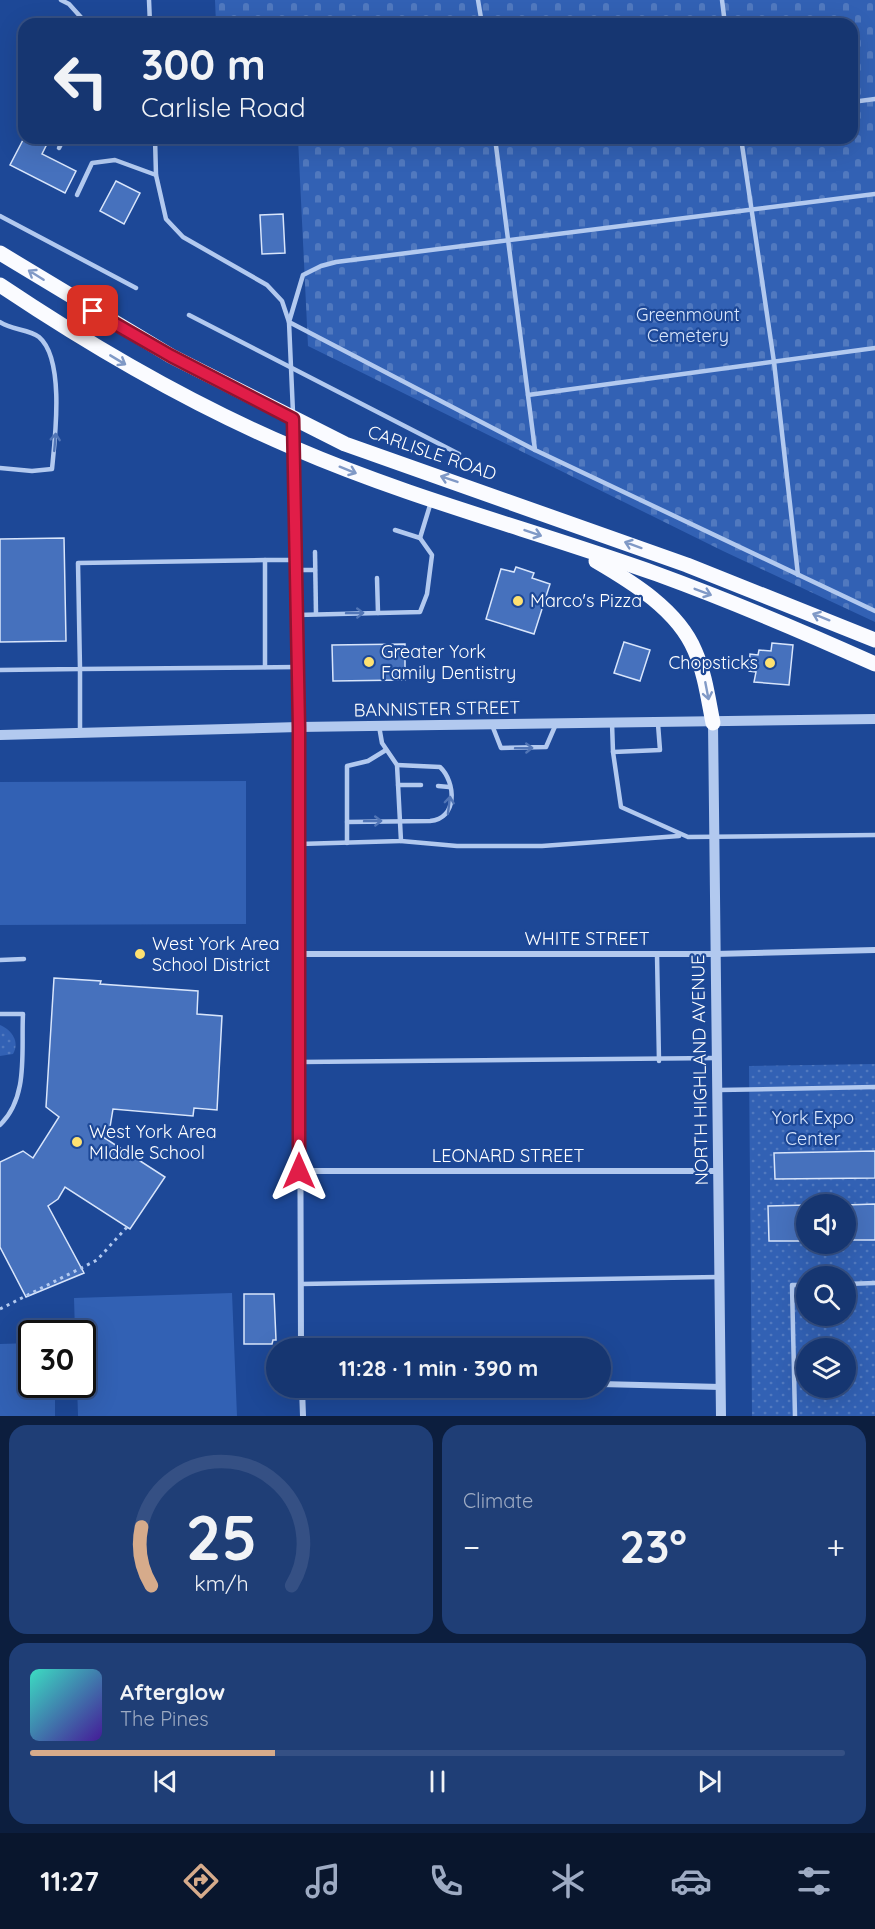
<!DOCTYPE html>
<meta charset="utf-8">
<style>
:root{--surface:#163671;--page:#1f3e76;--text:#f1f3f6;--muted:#9eabc3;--line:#355084;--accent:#d6ab8b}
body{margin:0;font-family:Quicksand,sans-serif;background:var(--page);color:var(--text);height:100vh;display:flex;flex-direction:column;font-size:22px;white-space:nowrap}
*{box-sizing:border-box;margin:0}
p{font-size:20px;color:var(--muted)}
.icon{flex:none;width:33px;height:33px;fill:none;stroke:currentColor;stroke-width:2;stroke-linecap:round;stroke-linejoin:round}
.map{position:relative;height:1416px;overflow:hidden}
.panel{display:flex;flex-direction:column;gap:9px;padding:9px;background:#0c1e3e;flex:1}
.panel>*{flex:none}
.guide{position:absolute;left:18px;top:18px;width:840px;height:126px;border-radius:18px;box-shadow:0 6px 24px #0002,0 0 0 2px var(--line);background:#163671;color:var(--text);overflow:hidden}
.tools{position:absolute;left:796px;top:1194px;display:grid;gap:12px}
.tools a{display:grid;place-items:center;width:60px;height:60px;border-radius:50%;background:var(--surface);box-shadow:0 6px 24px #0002,0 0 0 2px var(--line);font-size:30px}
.speed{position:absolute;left:18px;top:1320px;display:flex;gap:12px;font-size:30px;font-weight:700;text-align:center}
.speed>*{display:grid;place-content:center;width:78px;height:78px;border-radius:50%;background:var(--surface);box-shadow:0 6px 24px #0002,0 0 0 2px var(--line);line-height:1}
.speed .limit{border:3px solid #111;border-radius:9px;background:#fff;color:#111}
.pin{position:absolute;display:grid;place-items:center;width:51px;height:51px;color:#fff;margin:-26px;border-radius:12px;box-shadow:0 3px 9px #0006}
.me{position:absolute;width:66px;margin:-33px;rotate:0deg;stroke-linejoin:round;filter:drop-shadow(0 0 4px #0008)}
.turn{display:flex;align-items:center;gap:21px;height:126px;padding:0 24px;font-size:27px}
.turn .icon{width:78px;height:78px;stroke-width:2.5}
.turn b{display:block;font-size:42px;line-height:51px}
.big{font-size:45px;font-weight:800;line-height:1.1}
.panel .tile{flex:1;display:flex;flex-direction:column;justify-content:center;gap:9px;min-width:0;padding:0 21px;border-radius:18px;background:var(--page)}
.panel .dial{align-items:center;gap:0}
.dial svg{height:156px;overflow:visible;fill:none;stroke:var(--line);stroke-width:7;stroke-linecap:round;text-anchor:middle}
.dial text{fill:var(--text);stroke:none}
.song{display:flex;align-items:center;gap:18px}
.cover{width:72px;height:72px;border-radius:9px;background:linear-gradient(135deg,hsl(170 70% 55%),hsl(260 70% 35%))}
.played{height:6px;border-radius:3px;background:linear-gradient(90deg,var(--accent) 30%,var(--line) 30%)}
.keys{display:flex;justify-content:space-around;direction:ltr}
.heat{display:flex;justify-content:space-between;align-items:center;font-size:33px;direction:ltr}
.panel .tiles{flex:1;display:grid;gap:9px;grid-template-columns:1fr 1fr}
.tile:last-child{grid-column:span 2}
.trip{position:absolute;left:266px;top:1338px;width:345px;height:60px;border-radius:30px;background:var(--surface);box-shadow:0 6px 24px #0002,0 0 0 2px var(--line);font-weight:800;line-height:60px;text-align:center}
.tabs{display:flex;height:96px;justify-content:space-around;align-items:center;background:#09162d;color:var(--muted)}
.tabs .icon{width:42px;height:42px}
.tabs .current{color:var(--accent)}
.tabs b{font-size:27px;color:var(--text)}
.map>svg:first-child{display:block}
</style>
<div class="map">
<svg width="875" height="1416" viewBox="0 0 875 1416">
<defs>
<pattern id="grass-dots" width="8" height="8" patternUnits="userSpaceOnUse" patternTransform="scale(1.5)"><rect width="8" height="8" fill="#3261b4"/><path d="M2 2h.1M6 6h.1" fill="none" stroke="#5179bf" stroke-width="1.8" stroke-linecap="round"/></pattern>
<pattern id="cemetery-stones" width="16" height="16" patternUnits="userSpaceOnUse" patternTransform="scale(1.5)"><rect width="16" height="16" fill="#3261b4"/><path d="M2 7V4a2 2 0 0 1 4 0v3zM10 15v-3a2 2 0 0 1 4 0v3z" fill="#5179bf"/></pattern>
</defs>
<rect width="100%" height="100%" fill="#1d4897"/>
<g fill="url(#grass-dots)" fill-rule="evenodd">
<path d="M0,1025C12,1030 20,1042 13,1054L0,1056Z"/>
<path d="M875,1064V1416H752L749,1066ZM807,1204H846V1244H807ZM807,1276H846V1316H807ZM807,1348H846V1388H807Z"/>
</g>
<polygon fill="url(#cemetery-stones)" points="215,0 875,0 875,622 723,551 308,346 298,138 852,138 852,24 216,24"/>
<g fill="#3261b4">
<polygon points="246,781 246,924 0,925 0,782"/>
<polygon points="232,1293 237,1416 78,1416 77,1385 82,1384 82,1334 75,1333 74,1298"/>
<polygon points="31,1343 32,1384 55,1385 55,1416 0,1416 0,1344"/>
</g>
<g fill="#4671bd" stroke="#d8e5fb" stroke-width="1.5">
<polygon points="24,138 50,138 42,154 76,171 65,193 10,165"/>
<polygon points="116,181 140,193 124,224 100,211"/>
<polygon points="283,214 285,253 262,254 260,215"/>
<polygon points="64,538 66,641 0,642 0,539"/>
<polygon points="516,567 534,573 532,578 550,584 534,634 486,619 501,569 514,572"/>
<polygon points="624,642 650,650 640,681 614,673"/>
<polygon points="772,643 793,645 789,685 754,682 756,672 749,671 750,654 758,655 759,650 771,651"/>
<polygon points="405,644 405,680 333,681 332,645"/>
<polygon points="54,978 101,981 100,984 198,991 197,1014 222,1016 217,1110 194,1108 193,1116 113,1109 110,1127 103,1137 165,1177 130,1229 65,1187 58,1199 48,1206 84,1273 26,1297 0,1247 0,1162 23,1151 33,1158 59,1117 46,1107"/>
<polygon points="875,1151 875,1178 775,1179 774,1153"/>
<polygon points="875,1204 875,1240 846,1240 846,1205"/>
<polygon points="807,1205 807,1241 769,1241 768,1206"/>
<polygon points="244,1294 274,1294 276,1340 273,1340 272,1344 244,1344"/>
</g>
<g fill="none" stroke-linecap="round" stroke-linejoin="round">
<polyline stroke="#b2c9ef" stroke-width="3" stroke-dasharray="3 4.5" stroke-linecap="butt" points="0,1309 97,1260 127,1227"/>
<g stroke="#b2c9ef" stroke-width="4.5">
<polyline points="61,0 69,4 87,24"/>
<polyline points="149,0 150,24"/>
<polyline points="478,0 482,24"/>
<polyline points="722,0 725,24"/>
<polyline points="852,102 875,99"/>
<polyline points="155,138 156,175 166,219 183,237 267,285 282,301 289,322 293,413"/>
<polyline points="495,138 535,450 875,611"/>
<polyline points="741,138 774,362 798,575"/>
<polyline points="59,148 64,138"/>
<polyline points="77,195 92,163 115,160 156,175"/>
<polyline points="0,216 136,288"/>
<polyline points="189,315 459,454"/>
<path d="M0,322C11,330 29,329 39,337C65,359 55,438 52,469L32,471L0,468"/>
<polyline points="528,395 875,348"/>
<polyline points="535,450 289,322 303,275 321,266 336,262 875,194"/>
<polyline points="395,530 420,538 431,502"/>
<polyline points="315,552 316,614"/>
<polyline points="296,570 315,570"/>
<polyline points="377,578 378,613"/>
<polyline points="297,615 420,612 427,594 432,555 420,538"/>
<polyline points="265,667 265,560 296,560"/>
<polyline points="0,670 80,669 78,563 265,560"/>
<polyline points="612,723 613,752 660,750 658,724"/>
<polyline points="492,725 501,748 546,747 556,724"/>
<polyline points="80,732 80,669 298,667"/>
<polyline points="613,752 621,807 688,837 875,835"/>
<polyline points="398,785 421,785"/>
<polyline points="438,786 449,787"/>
<path d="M347,822L430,821C458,819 456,782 440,767L397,765"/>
<polyline points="401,841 457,846 542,846 679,836"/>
<polyline points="347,843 347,766 368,761 386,750"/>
<polyline points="299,844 401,841 397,765 382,743 379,726"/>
<polyline points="657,954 659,1061"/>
<polyline points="0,960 24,959"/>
<path d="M0,1014H23C21,1051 29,1097 0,1125"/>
<polyline points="300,1062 717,1058"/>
<polyline points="719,1090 875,1087"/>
<polyline points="301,1284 718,1277"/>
<polyline points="846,1284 875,1283"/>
<polyline points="795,1416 792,1285 807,1285"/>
</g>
<g stroke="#b2c9ef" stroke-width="6">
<polyline points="293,420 299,727 301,1348"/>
<polyline points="300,954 715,954 875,950"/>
<polyline points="299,1171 717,1171"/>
<polyline points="600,1384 721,1387"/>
<polyline points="302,1388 303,1416"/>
</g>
<g stroke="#b2c9ef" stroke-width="10">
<polyline points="713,723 721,1416"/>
<polyline points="0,735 299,727 875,719"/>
</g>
<g stroke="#fafbff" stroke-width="15">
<polyline points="0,253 171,356 345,444 687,565 875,640"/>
<path d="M0,285C94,348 190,404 294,448C412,499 537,531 657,574C731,601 804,632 875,664"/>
<path d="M596,561C632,582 678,610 695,651C705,674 708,698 713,723"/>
</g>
</g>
<defs><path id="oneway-shaft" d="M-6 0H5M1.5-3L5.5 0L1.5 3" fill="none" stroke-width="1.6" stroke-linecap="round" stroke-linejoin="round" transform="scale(1.5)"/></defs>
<g stroke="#8099c6">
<use href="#oneway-shaft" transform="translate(36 275) rotate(-148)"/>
<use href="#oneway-shaft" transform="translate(118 360) rotate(31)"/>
<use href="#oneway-shaft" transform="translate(348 470) rotate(22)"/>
<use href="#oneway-shaft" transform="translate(449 479) rotate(-161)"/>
<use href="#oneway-shaft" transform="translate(533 533) rotate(19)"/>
<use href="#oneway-shaft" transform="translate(633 545) rotate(-160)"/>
<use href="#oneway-shaft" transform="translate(703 592) rotate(21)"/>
<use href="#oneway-shaft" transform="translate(821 617) rotate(-158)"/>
<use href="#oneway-shaft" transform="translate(707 691) rotate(79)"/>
</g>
<g stroke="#5175b6">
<use href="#oneway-shaft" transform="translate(55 442) rotate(-85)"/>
<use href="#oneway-shaft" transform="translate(355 613) rotate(-1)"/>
<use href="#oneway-shaft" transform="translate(524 748) rotate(-1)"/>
<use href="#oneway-shaft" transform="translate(449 805) rotate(-83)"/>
<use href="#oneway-shaft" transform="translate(373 821) rotate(-1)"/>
</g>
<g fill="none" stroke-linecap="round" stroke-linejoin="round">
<defs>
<polyline id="route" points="93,311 171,356 293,419 299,727 299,1171"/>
</defs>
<use href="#route" stroke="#92132f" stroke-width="15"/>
<use href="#route" stroke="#e11d48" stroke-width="10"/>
</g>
<g fill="#fee171" stroke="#1d4897" stroke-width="2">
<circle cx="518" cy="601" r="6"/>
<circle cx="369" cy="662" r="6"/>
<circle cx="770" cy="663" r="6"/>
<circle cx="140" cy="954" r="6"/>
<circle cx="77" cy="1142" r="6"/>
</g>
<g text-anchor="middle" stroke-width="4.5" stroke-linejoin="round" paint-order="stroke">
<g font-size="18" fill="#d8e5fb" stroke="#1d4897">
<text x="688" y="321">Greenmount<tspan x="688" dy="21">Cemetery</tspan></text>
<text x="813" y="1124">York Expo<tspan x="813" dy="21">Center</tspan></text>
</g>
<g font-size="18" fill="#fff" stroke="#1d4897">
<text transform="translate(432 453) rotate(19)" y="6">CARLISLE ROAD</text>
<text transform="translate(437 709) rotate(-1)" y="6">BANNISTER STREET</text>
<text x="587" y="945">WHITE STREET</text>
<text transform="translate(700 1070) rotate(-91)" y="6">NORTH HIGHLAND AVENUE</text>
<text x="508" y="1162">LEONARD STREET</text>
</g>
<g font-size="18" fill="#fff" stroke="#1d4897" text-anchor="start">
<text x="530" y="607">Marco's Pizza</text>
<text x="381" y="658">Greater York<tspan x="381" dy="21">Family Dentistry</tspan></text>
<text x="758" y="669" text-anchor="end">Chopsticks</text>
<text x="152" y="950">West York Area<tspan x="152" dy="21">School District</tspan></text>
<text x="89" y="1138">West York Area<tspan x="89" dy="21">MIddle School</tspan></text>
</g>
</g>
</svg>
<div class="tools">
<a><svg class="icon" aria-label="sound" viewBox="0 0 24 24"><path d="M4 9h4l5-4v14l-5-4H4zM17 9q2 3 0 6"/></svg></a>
<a><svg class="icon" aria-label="search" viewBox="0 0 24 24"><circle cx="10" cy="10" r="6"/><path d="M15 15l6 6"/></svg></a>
<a><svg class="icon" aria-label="layers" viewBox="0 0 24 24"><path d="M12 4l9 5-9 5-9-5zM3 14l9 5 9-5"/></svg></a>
</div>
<div class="speed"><div class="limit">30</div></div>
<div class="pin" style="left:93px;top:311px;background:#d93025"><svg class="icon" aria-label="arrive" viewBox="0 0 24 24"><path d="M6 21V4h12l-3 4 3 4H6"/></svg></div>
<svg class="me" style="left:299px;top:1171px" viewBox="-20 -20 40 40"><path d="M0-17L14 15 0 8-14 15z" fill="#e11d48" stroke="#fff" stroke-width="4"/></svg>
<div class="trip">11:28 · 1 min · 390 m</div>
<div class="guide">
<div class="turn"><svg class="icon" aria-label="left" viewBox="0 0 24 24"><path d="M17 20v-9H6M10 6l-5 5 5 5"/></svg><div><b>300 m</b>Carlisle Road</div></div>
</div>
</div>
<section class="panel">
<div class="tiles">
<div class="tile dial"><svg viewBox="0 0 100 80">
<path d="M14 69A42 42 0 1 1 86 69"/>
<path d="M14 69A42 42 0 0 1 9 39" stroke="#d6ab8b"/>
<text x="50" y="56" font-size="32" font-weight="700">25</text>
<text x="50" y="72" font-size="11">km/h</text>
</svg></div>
<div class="tile"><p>Climate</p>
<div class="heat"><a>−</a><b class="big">23°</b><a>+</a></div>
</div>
<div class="tile">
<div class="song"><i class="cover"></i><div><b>Afterglow</b><p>The Pines</p></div></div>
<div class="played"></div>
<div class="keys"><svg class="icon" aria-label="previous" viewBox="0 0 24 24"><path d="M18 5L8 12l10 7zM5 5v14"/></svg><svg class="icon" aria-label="pause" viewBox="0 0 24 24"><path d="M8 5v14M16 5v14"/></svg><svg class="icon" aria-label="next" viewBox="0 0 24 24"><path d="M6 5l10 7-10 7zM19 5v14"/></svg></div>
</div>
</div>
</section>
<nav class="tabs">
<b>11:27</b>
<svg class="icon current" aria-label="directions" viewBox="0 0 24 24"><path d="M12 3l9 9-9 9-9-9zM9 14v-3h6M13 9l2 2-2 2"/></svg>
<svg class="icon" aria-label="music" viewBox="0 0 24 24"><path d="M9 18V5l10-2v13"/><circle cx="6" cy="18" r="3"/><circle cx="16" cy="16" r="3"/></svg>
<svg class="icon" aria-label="phone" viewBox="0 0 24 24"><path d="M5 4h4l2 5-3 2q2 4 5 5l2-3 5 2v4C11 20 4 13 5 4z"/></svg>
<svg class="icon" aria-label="climate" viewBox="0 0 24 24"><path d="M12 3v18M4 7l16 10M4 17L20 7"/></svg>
<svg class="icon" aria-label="car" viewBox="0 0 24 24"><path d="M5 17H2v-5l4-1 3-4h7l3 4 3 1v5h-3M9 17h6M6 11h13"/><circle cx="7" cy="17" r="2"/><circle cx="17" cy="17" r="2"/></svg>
<svg class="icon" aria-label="filters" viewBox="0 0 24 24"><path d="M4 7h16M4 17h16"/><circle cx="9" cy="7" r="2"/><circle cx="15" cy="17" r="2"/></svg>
</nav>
